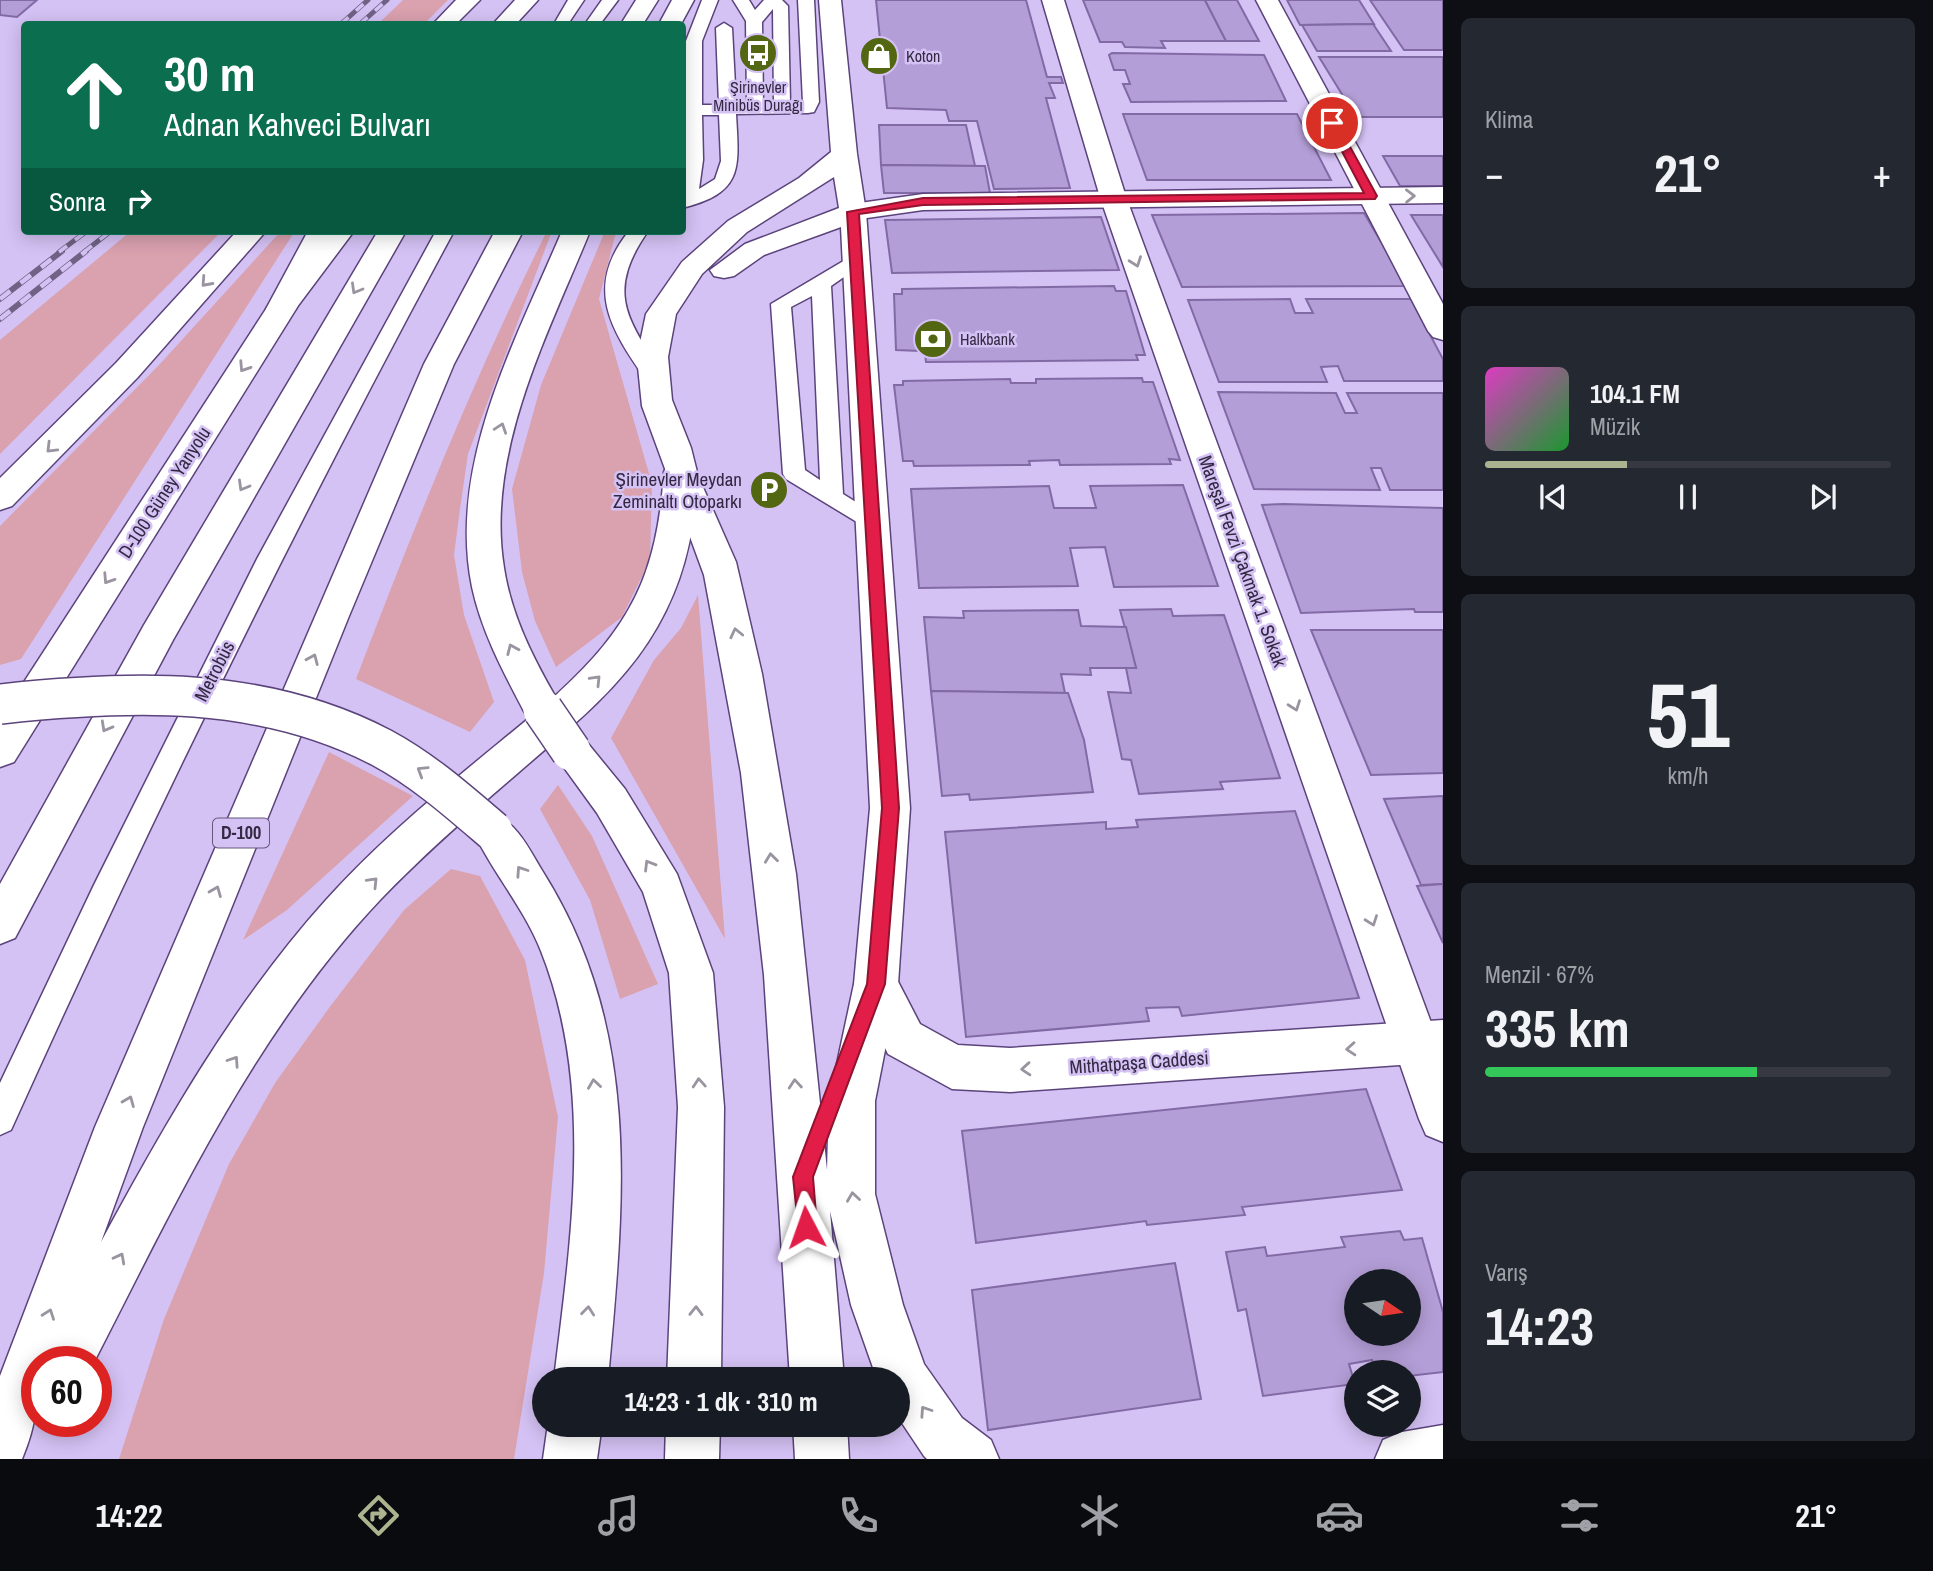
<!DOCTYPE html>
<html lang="tr">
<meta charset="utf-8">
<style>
:root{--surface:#171b24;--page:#242831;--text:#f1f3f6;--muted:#9ea1a6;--line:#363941;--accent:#aab48f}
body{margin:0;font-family:"Archivo Narrow",sans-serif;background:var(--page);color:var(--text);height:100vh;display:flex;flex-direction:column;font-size:26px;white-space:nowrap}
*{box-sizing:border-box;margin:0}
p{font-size:23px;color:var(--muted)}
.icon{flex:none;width:38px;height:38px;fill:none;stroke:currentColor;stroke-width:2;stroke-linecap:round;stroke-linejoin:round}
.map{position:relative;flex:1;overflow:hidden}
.panel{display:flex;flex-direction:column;gap:18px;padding:18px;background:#0d0f14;width:490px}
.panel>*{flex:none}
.banner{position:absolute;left:21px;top:21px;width:665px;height:214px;border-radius:7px;box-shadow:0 4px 18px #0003;background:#0b6e4f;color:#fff;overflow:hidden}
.needle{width:46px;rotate:103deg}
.tools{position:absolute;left:1344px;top:1269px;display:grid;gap:14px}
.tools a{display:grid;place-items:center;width:77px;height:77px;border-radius:50%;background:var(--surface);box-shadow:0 4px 18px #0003;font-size:35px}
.speed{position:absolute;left:21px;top:1346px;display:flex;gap:14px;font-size:35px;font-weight:700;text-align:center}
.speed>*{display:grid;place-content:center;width:91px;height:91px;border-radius:50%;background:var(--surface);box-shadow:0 4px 18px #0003;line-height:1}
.speed .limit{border:10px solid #d22;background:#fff;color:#111}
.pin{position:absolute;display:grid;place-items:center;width:60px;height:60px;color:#fff;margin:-30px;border:4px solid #fff;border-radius:50%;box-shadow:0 2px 7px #0007}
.me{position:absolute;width:77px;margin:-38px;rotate:356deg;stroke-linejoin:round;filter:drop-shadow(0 0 5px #0008)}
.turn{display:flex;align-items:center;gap:24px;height:147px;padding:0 28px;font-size:32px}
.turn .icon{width:91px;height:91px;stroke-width:2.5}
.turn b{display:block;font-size:49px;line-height:60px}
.then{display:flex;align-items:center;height:66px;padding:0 28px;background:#0003;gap:14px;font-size:26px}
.big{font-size:52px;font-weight:700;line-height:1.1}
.panel .widget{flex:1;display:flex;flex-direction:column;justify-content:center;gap:10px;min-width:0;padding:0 24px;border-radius:10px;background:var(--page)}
.panel .dial{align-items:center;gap:0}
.dial b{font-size:91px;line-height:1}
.song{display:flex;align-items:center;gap:21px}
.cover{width:84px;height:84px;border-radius:10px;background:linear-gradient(135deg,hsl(310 70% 55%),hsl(130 70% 35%))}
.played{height:7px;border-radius:4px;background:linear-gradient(90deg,var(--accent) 35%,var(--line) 35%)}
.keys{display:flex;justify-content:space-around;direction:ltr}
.heat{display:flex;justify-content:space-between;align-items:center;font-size:38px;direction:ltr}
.charge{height:10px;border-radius:5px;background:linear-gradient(90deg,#34c759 67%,var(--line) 0)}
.trip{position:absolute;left:532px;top:1367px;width:378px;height:70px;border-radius:35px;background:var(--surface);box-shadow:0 4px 18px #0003;font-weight:700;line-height:70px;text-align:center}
.tabs{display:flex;height:112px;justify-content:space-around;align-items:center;background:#090b0e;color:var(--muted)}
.tabs .icon{width:49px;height:49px}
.tabs .active{color:var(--accent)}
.tabs b{font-size:32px;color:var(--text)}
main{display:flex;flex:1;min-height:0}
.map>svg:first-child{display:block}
</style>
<main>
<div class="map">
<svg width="1443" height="1459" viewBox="0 0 1443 1459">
<rect width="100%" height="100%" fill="#d5c2f5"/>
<g fill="#daa1af">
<polygon points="403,0 448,0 424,24 378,24"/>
<polygon points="131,231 222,231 0,454 0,340"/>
<polygon points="295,231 21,659 0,665 0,526 159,365 280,232"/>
<path d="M547,231H552L468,454L460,509L454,555L464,615L494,702L470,732L356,679C414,527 474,377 547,231Z"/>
<polygon points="605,231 620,231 615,236 599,299 652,484 650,560 622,617 556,667 535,621 522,572 512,489 541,385"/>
<polygon points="698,595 725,939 611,738 654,660 681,628"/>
<polygon points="329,752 413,796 287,910 243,940"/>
<polygon points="558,785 592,836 658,984 620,999 590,900 540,809"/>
<polygon points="451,869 480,876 525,960 558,1117 544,1273 514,1459 119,1459 164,1319 229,1164 275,1083 329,1008 404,910"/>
</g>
<g fill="#b49ed7" stroke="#826aa5" stroke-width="2" fill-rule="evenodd">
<polygon points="0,0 37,0 17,17 0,15"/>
<polygon points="876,0 1026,0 1047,77 1061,77 1063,83 1049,83 1055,98 1046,98 1070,188 994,189 977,121 949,121 946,110 887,108"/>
<polygon points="1083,0 1205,0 1226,41 1161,41 1165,48 1125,47 1122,42 1100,42"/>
<polygon points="1205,0 1237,0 1259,41 1226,41"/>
<polygon points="1287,0 1359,0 1374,24 1300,25"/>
<polygon points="1370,0 1443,0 1443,50 1404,50"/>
<polygon points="1373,24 1391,51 1317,51 1302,25"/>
<polygon points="1112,53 1264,55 1286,101 1131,102 1123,84 1130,84 1125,70 1114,70 1109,55"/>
<polygon points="1319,57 1443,57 1443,117 1356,117"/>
<polygon points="1123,114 1297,114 1331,180 1147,180"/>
<polygon points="879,125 966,125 975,166 881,165"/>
<polygon points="1383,156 1443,156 1443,186 1400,186"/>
<polygon points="881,165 985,166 990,193 884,193"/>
<polygon points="1364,213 1407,286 1182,287 1152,215"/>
<polygon points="1411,215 1443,215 1443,267"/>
<polygon points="1101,217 1119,270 892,273 885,220"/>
<polygon points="1114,286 1116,291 1126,291 1145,355 1136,355 1138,360 926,362 925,353 921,351 896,350 894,294 902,294 902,289"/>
<polygon points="1290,299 1295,313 1313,313 1306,299 1411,299 1443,359 1443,381 1344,381 1338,366 1321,367 1327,382 1219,382 1188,300"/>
<polygon points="1142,378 1143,382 1153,382 1180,460 1169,459 1171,464 1060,465 1059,460 1029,461 1030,465 914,466 913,461 903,461 894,385 903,385 903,381 1010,379 1011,383 1036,383 1036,379"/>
<polygon points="1218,392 1336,393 1345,413 1357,413 1347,393 1443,393 1443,490 1390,490 1381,468 1371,468 1380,490 1254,489"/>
<polygon points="1183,485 1218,586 1114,587 1105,547 1070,548 1078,586 919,588 911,489 1049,486 1054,508 1096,508 1090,486"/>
<polygon points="1283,504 1443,508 1443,612 1415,612 1414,609 1301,613 1262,505"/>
<polygon points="1171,609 1173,616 1224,615 1280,778 1220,782 1223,789 1139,794 1131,760 1122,759 1108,692 1131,693 1126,668 1136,668 1120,610"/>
<polygon points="1078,610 1081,626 1126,627 1136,668 1090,668 1091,675 1061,674 1065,693 931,691 924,617 964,618 963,611"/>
<polygon points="1311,630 1443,630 1443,773 1371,775"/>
<polygon points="931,691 1068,693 1084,740 1093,792 970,800 969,794 942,796"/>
<polygon points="1443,796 1443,884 1421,885 1384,799"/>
<polygon points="1295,811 1359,998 1182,1016 1179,1007 1146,1008 1149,1021 966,1037 945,832 1106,822 1106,829 1138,827 1136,820"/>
<polygon points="1443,884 1443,943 1417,886"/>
<polygon points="1366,1089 1402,1190 1242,1207 1245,1215 1147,1225 1146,1221 976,1243 962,1131"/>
<path d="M1400,1231L1404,1240L1422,1238L1443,1312V1372L1409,1376V1372H1376L1372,1360L1349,1364L1355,1384L1263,1396L1246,1309L1238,1311L1226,1252L1265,1247L1267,1256L1345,1247L1341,1237ZM1356,1281H1409V1334H1356Z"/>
<polygon points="1175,1263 1201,1399 988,1430 972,1290"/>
</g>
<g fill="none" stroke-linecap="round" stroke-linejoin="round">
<defs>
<g id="service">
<polygon points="568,0 584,0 568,24 554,24"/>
<polygon points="602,0 618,0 600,24 585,24"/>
<path d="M702,0H718L702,41V105H719L716,28L724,23L732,28L736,104H747L746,21L733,0H749L755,10L764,0H782L788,6L790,103L803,102L798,0H814L819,102L814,112L808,113L736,114C739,168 744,193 682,208L686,41ZM773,9L774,104H763L762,22ZM702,115H719L721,161L715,179L699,189L703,160Z"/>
<path d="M436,231H454C295,525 148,825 11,1130L0,1135V1083L94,885L257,559Z"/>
<path d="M629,231H648C605,293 627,319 664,376L654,383L647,381C610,329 584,287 629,231Z"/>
<path d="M857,253L864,255L867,259L864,263L831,286L843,494L883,519L887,525L883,531L875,533L786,479L783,474L771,304ZM812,296L820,480L805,470L791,307Z"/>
</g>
<g id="minor">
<polygon points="1042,0 1064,0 1126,197 1443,1055 1443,1142 1426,1135 1419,1119 1100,197"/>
<polygon points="1256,0 1278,0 1443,304 1443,340 1433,337 1428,331"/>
</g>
<polygon id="tertiary" points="1443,187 1443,203 923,210 853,220 843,218 840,212 843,206 853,204 923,194"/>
<polygon id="secondary" points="876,964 892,970 920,1024 958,1045 1010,1048 1443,1020 1443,1062 1010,1092 952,1089 888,1054 854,984 860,970"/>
<g id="primary">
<polygon points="456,0 480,0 456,24 433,24"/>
<path d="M819,0H841L857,154L866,212L910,808L898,984L875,1101V1194L903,1305L924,1364L962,1418L991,1440L999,1459H927L924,1456L898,1417V1379H877L851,1305L830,1211L844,1379H790L764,975L741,773L704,575L642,406L637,357L646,314L682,262L728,221L799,178L831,152ZM834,177L839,208L745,244L710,270L714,276L724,278L734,276L764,255L841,227L870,808L854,984L829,1101L827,1170L796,874L762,674L736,562L698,476L691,448L672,400L668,357L676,314L702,274L747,232Z"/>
<polygon points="237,231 266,231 138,377 12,506 0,510 0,478 116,363"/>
<polygon points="308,231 336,231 296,309 14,762 0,767 0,719 266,309"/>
<polygon points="793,1424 847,1424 849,1459 795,1459"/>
<polygon points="1443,1425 1443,1459 1375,1459 1383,1440 1402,1432"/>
</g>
<g id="trunk">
<polygon points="515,0 538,0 516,24 493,24"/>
<polygon points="636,0 658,0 643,24 621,24"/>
<polygon points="672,0 694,0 681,24 659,24"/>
<polygon points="326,231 354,231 291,315 281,318 271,315 266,309"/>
<polygon points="378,231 406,231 173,640 15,938 0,944 0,884 144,625"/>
<path d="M495,231H523L454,364L349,616L143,1127L101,1242C166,1122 235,1001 326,900C387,832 459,776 528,719C506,677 482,634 472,587C447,464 516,340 562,231H590C548,334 485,453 504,568C511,614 532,656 555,696C631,627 657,575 664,472L668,464L680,461L692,464C699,476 696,488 695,502C691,553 676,599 648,642C614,694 565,732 519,772C471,813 423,855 380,900C255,1032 176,1202 94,1362H37C37,1401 38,1421 22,1459H0V1376L95,1127L424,364Z"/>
<polygon points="571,735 585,740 625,789 677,874 713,973 724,1107 721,1379 667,1379 678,1107 669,973 643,892 597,813 552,751 557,740"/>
<path d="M493,814C517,822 530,851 543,872C643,1031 624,1202 608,1379H554C571,1239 595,1087 541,951C524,908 493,873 473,831L479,819Z"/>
<polygon points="548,1424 602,1424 597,1459 543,1459"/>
<polygon points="666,1424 720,1424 719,1459 665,1459"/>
</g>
</defs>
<use href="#service" stroke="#5b437b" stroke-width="3"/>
<use href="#minor" stroke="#5b437b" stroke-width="3"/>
<use href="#tertiary" stroke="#5b437b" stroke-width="3"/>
<use href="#secondary" stroke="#5b437b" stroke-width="3"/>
<use href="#primary" stroke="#5b437b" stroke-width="3"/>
<use href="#trunk" stroke="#5b437b" stroke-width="3"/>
<use href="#service" fill="#fff" fill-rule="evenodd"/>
<use href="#minor" fill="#fff" fill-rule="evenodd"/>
<use href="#tertiary" fill="#fff" fill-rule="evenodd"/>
<use href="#secondary" fill="#fff" fill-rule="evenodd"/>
<use href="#primary" fill="#fff" fill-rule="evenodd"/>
<use href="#trunk" fill="#fff" fill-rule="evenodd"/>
<defs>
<g id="rail-far1">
<polyline points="341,24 368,0"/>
<polyline points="360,24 387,0"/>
<polyline points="59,252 87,231"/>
<polyline points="84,252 111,231"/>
</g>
<g id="rail">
<polyline points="0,299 62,251"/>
<polyline points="0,319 86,251"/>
</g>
</defs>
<use href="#rail-far1" stroke="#6f6285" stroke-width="5"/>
<use href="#rail" stroke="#6f6285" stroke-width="6"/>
<use href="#rail-far1" stroke="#d5c2f5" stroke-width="3.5" stroke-dasharray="10" stroke-linecap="butt"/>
<use href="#rail" stroke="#d5c2f5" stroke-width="4.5" stroke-dasharray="13" stroke-linecap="butt"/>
<defs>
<g id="trunk-bridge">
<path d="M0,704C130,690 262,685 382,748C423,770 458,801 493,831"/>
<polyline points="543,710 571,751"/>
</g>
</defs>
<use href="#trunk-bridge" stroke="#5b437b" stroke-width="42" stroke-linecap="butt"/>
<use href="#trunk-bridge" stroke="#fff" stroke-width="39"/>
</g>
<defs><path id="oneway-chevron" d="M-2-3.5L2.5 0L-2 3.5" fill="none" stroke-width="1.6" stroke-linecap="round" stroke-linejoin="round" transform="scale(1.75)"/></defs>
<g stroke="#9994a0">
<use href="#oneway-chevron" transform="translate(1410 196) rotate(-1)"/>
<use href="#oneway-chevron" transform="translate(1136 262) rotate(70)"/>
<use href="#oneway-chevron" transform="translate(206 282) rotate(132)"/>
<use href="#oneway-chevron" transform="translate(356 289) rotate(120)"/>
<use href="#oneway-chevron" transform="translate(244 367) rotate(123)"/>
<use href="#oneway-chevron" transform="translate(501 428) rotate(-71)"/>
<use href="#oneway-chevron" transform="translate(51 448) rotate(135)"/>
<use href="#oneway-chevron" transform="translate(243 486) rotate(120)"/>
<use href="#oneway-chevron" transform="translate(108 579) rotate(123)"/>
<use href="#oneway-chevron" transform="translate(736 633) rotate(-103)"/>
<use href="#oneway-chevron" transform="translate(512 649) rotate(-114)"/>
<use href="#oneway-chevron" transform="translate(313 659) rotate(-67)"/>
<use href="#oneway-chevron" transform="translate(596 680) rotate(-46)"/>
<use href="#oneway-chevron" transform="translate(1295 706) rotate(70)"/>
<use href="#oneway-chevron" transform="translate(106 727) rotate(119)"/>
<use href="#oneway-chevron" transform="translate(422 771) rotate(-148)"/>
<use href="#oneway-chevron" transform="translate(771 858) rotate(-97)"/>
<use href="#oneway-chevron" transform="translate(649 865) rotate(-121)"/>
<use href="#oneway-chevron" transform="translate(521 871) rotate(-124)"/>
<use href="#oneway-chevron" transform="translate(373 882) rotate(-46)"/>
<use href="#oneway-chevron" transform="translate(216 891) rotate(-68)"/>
<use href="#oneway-chevron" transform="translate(1372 921) rotate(70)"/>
<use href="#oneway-chevron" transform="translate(1351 1049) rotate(176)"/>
<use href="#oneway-chevron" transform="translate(234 1061) rotate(-56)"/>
<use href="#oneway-chevron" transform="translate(1026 1069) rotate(176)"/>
<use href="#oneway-chevron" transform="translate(699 1083) rotate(-94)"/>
<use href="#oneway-chevron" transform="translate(594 1084) rotate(-98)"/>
<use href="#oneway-chevron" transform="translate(795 1084) rotate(-95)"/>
<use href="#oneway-chevron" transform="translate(129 1101) rotate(-68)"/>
<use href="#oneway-chevron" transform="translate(853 1197) rotate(-98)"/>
<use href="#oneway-chevron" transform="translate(120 1258) rotate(-62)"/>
<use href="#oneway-chevron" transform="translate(588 1311) rotate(-84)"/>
<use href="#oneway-chevron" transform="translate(696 1311) rotate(-89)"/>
<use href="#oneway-chevron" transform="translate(49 1314) rotate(-70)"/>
<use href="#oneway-chevron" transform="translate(925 1411) rotate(-124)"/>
</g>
<polygon fill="#e11d48" stroke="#92132f" stroke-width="2" points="1332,120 1337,123 1377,196 1375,199 923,205 859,214 899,808 885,984 813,1177 817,1227 814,1235 806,1238 799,1235 793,1177 867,984 882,808 847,212 923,198 1364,193 1327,123"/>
<defs>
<symbol id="bus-disc" viewBox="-11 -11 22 22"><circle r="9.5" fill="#536612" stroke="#d5c2f5"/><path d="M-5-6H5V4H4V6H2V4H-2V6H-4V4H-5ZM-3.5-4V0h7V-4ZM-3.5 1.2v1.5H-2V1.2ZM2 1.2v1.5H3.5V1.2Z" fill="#fff"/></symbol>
<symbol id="shop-disc" viewBox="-11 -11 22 22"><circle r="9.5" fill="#536612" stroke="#d5c2f5"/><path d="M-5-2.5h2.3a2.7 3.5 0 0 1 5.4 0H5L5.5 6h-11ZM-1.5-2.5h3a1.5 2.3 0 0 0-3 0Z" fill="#fff"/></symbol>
<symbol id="bank-disc" viewBox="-11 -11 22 22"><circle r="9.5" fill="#536612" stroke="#d5c2f5"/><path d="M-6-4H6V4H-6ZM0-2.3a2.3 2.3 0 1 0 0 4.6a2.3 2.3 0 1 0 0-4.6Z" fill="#fff"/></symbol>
<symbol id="parking-disc" viewBox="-11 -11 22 22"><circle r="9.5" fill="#536612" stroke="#d5c2f5"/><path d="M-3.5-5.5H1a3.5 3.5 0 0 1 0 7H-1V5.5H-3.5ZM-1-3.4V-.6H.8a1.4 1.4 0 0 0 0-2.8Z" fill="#fff"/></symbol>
</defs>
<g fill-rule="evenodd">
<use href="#bus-disc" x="736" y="31" width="44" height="44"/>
<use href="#shop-disc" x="857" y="34" width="44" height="44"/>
<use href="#bank-disc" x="911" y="317" width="44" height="44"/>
<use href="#parking-disc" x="747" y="468" width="44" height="44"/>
</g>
<g text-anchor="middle" stroke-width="5" stroke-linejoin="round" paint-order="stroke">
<g font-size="16" fill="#332942" stroke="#d5c2f5" text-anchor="start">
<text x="906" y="62">Koton</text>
<text x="758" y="93" text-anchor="middle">Şirinevler<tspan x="758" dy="18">Minibüs Durağı</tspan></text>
<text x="960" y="345">Halkbank</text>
</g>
<rect fill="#d5c2f5" stroke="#645778" stroke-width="2" x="213" y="818.5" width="56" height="29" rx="5"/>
<g font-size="18" font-weight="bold" fill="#332942">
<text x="241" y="839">D-100</text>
</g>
<g font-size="19" fill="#332942" stroke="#d5c2f5" text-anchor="end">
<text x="742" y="486">Şirinevler Meydan<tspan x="742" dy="22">Zeminaltı Otoparkı</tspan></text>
</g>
<g font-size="19" fill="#332942" stroke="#d5c2f5">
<text transform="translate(164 492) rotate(-57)" y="7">D-100 Güney Yanyolu</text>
<text transform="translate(1243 561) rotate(70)" y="7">Mareşal Fevzi Çakmak 1. Sokak</text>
<text transform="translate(214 671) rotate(-63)" y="7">Metrobüs</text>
<text transform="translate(1139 1062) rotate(-4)" y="7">Mithatpaşa Caddesi</text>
</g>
</g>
</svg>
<div class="tools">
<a><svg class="needle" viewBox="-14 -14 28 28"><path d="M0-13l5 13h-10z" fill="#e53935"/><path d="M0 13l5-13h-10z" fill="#9ea1a6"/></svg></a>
<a><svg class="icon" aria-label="layers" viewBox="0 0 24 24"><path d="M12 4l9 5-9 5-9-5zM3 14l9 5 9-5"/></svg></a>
</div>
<div class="speed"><div class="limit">60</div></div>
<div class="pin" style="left:1332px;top:123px;background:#d93025"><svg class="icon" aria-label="arrive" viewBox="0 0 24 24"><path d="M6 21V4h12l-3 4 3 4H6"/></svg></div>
<svg class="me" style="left:806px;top:1227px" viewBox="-20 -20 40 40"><path d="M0-17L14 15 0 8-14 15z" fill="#e11d48" stroke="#fff" stroke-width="4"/></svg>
<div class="trip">14:23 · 1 dk · 310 m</div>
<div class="banner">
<div class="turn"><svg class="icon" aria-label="ahead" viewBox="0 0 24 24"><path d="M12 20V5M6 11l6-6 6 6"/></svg><div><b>30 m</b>Adnan Kahveci Bulvarı</div></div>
<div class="then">Sonra<svg class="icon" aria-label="right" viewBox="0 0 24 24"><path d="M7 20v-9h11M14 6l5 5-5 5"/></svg></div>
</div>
</div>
<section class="panel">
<div class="widget"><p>Klima</p>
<div class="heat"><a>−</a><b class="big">21°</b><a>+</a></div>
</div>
<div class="widget">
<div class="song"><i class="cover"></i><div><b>104.1 FM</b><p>Müzik</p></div></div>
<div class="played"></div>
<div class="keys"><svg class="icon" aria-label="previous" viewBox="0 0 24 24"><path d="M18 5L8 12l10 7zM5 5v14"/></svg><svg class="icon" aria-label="pause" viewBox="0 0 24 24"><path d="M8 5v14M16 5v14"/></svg><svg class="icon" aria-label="next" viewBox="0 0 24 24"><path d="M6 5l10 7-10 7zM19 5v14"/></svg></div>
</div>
<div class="widget dial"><b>51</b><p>km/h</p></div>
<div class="widget"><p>Menzil · 67%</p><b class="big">335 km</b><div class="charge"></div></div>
<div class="widget"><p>Varış</p><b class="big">14:23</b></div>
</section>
</main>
<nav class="tabs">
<b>14:22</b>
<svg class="icon active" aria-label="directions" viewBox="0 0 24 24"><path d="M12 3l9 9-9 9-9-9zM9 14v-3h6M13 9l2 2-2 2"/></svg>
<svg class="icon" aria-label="music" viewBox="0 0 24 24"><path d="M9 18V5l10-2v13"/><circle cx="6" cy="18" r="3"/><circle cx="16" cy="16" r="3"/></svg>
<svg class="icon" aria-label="phone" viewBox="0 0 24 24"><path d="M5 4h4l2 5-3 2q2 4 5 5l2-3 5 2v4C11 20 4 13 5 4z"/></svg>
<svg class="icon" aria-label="climate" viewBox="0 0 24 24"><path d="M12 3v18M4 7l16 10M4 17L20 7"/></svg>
<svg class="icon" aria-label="car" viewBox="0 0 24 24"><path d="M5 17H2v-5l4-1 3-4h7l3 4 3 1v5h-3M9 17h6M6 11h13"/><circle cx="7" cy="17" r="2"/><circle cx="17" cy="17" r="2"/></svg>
<svg class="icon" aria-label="filters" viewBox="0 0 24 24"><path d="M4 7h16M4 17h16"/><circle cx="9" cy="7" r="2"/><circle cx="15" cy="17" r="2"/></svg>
<b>21°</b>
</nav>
